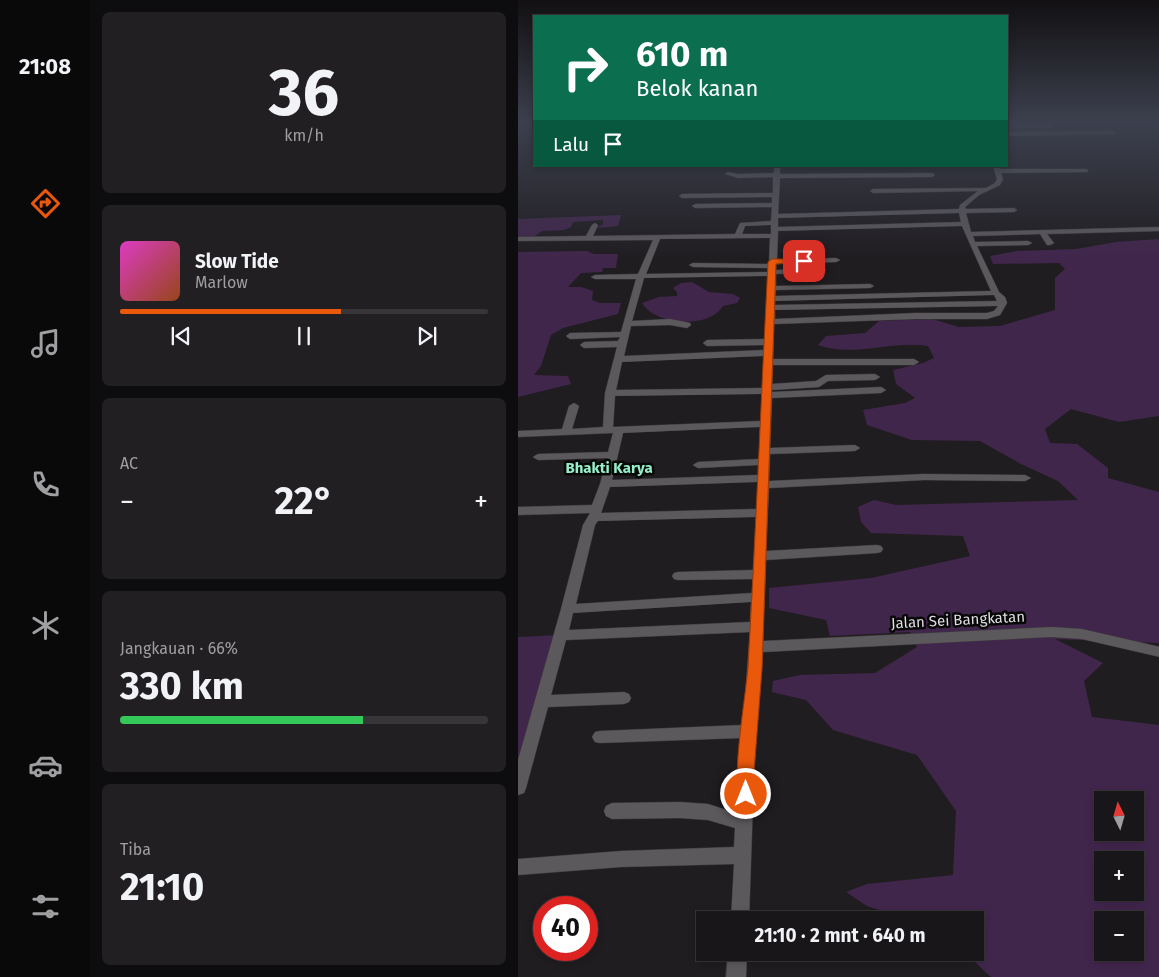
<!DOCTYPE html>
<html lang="id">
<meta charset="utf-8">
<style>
:root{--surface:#181619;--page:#211f22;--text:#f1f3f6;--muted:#9f9fa2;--line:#363538;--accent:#ea580c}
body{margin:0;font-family:"Fira Sans",sans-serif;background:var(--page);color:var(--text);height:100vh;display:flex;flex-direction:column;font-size:19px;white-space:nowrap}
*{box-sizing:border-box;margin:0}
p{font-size:16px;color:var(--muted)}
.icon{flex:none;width:28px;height:28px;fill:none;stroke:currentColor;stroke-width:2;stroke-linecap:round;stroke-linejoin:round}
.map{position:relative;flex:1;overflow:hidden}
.side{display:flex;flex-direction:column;gap:12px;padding:12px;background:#0d0c0e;width:428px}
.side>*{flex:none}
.banner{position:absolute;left:15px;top:15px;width:475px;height:152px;border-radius:0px;box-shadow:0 2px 8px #0003,0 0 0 1px var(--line);background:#0b6e4f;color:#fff;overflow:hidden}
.needle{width:32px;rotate:355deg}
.buttons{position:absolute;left:576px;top:791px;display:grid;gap:10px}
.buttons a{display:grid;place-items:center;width:50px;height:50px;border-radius:0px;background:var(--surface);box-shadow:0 2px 8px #0003,0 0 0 1px var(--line);font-size:25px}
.speed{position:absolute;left:15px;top:896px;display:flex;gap:10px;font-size:25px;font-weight:700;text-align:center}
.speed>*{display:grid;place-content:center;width:65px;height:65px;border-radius:50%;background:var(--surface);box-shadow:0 2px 8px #0003,0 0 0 1px var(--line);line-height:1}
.speed .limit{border:8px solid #d22;background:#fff;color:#111}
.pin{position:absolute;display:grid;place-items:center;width:42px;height:42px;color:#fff;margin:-21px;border-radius:10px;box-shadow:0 2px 8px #0006}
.me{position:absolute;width:55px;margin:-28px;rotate:0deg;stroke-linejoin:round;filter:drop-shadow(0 0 4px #0008)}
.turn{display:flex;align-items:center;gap:18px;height:105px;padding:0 20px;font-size:22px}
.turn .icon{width:65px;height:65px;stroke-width:2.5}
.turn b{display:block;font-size:35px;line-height:42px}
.then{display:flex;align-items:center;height:48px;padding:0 20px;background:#0003;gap:10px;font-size:19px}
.big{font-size:38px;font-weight:700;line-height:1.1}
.side .tile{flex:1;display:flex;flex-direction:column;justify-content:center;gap:8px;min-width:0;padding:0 18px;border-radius:8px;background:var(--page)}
.side .dial{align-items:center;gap:0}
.dial b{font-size:65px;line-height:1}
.song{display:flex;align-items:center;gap:15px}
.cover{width:60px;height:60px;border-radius:8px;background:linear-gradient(135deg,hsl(310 70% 55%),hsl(20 70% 35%))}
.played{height:5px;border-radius:2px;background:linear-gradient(90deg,var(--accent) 60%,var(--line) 60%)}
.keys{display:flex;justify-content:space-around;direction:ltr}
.heat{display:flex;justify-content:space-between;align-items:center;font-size:28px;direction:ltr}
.charge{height:8px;border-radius:4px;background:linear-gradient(90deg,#34c759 66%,var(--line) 0)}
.trip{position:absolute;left:178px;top:911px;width:288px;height:50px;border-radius:0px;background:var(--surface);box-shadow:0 2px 8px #0003,0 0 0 1px var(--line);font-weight:700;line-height:50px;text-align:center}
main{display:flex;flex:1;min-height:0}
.tab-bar{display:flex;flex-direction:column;width:90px;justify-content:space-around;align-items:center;background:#0a090a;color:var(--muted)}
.tab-bar .icon{width:35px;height:35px}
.tab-bar .selected{color:var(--accent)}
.tab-bar b{font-size:22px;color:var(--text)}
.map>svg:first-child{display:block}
</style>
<main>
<nav class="tab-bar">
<b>21:08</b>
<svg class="icon selected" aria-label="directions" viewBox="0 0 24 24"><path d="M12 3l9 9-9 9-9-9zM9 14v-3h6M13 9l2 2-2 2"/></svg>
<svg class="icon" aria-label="music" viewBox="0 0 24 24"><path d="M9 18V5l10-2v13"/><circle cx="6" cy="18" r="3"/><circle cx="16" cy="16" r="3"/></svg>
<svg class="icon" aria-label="phone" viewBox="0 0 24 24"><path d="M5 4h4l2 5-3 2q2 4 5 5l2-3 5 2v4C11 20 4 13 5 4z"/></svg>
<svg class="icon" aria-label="climate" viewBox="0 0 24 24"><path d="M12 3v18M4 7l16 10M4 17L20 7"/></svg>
<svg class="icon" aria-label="car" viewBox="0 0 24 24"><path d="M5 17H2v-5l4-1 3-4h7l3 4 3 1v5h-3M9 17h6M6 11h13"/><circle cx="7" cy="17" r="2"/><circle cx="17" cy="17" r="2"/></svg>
<svg class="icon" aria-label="filters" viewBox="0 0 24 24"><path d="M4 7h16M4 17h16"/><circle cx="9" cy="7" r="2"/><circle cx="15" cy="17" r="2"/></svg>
</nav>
<section class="side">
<div class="tile dial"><b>36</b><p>km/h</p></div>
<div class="tile">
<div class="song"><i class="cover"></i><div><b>Slow Tide</b><p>Marlow</p></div></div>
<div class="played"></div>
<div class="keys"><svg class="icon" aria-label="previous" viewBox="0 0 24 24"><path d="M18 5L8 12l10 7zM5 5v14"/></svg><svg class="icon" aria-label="pause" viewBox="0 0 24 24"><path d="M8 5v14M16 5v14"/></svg><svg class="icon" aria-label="next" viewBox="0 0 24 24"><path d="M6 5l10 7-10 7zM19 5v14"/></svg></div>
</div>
<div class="tile"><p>AC</p>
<div class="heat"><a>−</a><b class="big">22°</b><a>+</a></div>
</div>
<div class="tile"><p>Jangkauan · 66%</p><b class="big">330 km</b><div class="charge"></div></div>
<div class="tile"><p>Tiba</p><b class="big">21:10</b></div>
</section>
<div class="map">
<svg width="642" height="977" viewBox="0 0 642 977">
<rect width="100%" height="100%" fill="#201d21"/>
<g fill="#41264c" fill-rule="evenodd">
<polygon points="103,215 100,226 79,228 85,224 85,220 55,222 53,227 46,230 24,231 14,238 0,238 0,219"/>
<path d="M640,239L642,242L641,416L601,422L553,409L527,429L532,443L559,444L590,468V478L641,492V643L537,639L585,663L566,681L574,717L641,725V977H473L447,953L456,952V920H395L349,906L328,892L349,884L435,875L438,811L399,755L315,730L288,700L254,692L255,681L282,675L357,673L399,647L392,632L312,636L308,620L251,608V588L353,578L452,556L445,536L353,533L343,522L340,507L356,500L378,505L560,500L540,481L503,464L462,441L394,440L349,425L345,410L387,403L397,398L378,384L375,370L405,363L416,358L410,346C374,340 336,358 300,345L308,336L347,333L361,321L414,319L441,327L482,326L537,310V278L547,269L541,263L475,264L472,256L499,251L558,249L598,242ZM585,800H618V832H585ZM585,860H618V892H585ZM585,920H618V952H585Z"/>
<polygon points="69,251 76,254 100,254 98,268 85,268 84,272 63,273 50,287 63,287 75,291 74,300 82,303 103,303 100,314 45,328 33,335 23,366 16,375 50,376 53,384 0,397 0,252"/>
<path d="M174,282L191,292L215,294L222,298L219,303L205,306C191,329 138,326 124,303L141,297L159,296V292L155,288L163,283Z"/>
<polygon points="43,635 0,777 0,637"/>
</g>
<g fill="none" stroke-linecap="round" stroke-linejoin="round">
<defs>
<g id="minor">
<polygon points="493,124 533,124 536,126 533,128 491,127"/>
<polygon points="596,131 598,134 489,136 489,132"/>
<path d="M256,166H262V174L414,173L417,175L414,177L262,178L260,214L441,209L442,205L460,191L355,193L352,191L355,189L468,188L477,183L479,179L475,166H481L482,169H568L570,170V172L483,173L485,179L482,185L461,195L447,207L448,209L496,208L499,210L496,212L448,213L453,232L642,227V231L529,234L536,243L532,245H529L522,234L455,236L457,242L510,241L514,243L510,245L459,246L481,292L487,297L489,303L482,315L469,319H398L256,324L255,359H396L401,362L396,365H255L254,384L298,381L308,375L357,374L362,377L357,380L310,381L301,387L254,390V392L363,387L368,390L363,393L254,398L252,448L337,445L342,448L337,451L252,454L251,481L406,474L507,475L513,478L507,481L406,480L251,488L248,551L359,545L363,546L365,549L363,552L359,553L248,560L245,641L534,627L564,629L642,647V657L564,639L534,637L245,652L236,772L231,920H213L216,864L103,867L0,875V859L103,851L216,847L217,828L190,820L162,818L94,819L88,816L86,811L88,806L94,803L162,802L190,804L218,813L223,738L82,743L77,742L74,737L77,732L82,731L225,725L232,632L48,640L33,695L106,692L111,694L113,698L111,702L106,704L30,707L8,788L6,793L0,795V760L43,609L65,525L72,513L0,515V507L74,505L82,484L89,458L20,460L15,457L20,454L90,452L95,433L0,437V431L44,429L51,406L56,403L61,406L54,429L85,427L87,393L99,347L66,348L62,345L66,342L100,341L102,337L52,339L48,336L52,333L103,332L118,279H77L73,277L77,275L120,274L135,240L0,241V237L68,236L74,225L77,223L80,225L75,236L217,234L222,223L253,221L254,207L177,208L174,206L177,204L254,203V197L164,198L161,196L164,194L255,193V177L220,178L207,174L210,172L220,174L256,173ZM441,213L443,222L260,227V218ZM253,225V234H224L227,226ZM444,226L473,291L257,296L258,290L352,288L356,286L352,284L258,286V274L304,272L308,270L304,268L258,270V264L318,262L322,260L318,258L259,260L260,231ZM252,238L251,264L175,263L171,265L175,267L251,268L250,272L128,274L142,239ZM250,276L247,339L189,340L185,343L189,346L247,345L246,350L106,356L113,326L152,325L169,328L173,325L172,323L152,319L114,321L126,278ZM476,295L479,301L257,305V301ZM480,306L476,311L469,313H398L257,319V310ZM246,356L244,388L98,390L104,362ZM244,394L243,421L95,427L97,396ZM242,427L241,459L180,462L175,465L180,468L240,465V475L94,480L105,433ZM240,482L238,509L83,513L92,487ZM238,517L235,570L160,572L156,573L154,576L156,579L160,580L235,579L234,593L58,604L77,525L80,521ZM233,602L232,622L51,630L55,613Z"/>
<polygon points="210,952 229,952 228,977 208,977"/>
</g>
</defs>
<use href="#minor" stroke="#3c3a3d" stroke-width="1"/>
<use href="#minor" fill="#5c595d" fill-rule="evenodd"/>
</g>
<linearGradient id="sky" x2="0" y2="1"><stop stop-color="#121012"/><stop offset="0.47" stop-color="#3c404e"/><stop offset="1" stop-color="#3c404e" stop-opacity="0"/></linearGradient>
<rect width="642" height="259" fill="url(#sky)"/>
<path fill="#ea580c" stroke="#983908" d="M286,259H289V262L258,264L244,669L236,772V794L234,799L228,801L222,799C213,779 228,694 230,667C238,532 243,397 250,262L254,259Z"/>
<g text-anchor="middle" stroke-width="5" stroke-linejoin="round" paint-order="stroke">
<g font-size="15" font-weight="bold" fill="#97efca" stroke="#090809">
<text x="91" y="473">Bhakti Karya</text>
</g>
<g font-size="15" fill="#dfdde0" stroke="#090809">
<text transform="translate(440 620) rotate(-3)" y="5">Jalan Sei Bangkatan</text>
</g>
</g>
</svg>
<div class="buttons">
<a><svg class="needle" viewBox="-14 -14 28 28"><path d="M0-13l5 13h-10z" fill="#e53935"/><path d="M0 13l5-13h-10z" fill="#9f9fa2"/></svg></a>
<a>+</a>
<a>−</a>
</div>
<div class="speed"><div class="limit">40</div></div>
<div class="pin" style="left:286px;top:261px;background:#d93025"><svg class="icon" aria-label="arrive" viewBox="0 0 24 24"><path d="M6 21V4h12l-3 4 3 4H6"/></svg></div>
<svg class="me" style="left:228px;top:794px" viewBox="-20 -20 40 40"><circle r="17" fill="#ea580c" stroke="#fff" stroke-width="3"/><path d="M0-11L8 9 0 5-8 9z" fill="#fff"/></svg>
<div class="trip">21:10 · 2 mnt · 640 m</div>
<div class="banner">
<div class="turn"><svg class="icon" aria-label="right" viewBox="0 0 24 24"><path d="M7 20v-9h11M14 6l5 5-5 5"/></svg><div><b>610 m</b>Belok kanan</div></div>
<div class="then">Lalu<svg class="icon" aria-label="arrive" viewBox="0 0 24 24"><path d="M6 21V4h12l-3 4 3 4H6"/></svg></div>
</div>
</div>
</main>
